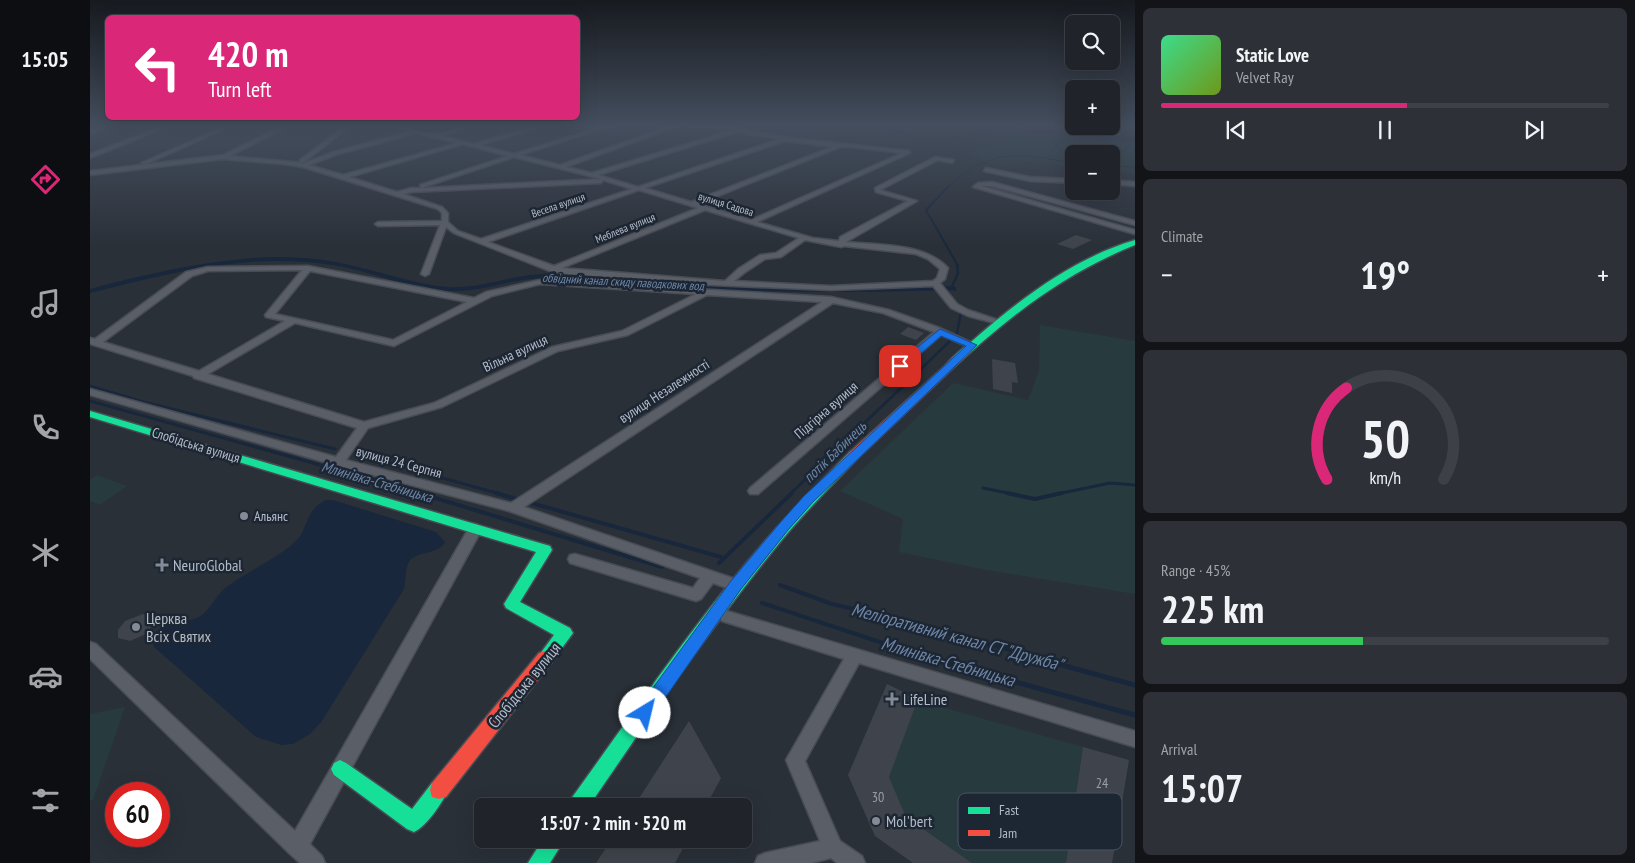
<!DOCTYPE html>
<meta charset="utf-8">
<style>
:root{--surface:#20242a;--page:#2d3036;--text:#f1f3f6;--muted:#a2a4a8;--line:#3d4147;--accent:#db2777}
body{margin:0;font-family:"PT Sans Narrow",sans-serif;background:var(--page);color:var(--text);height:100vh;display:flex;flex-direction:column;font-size:19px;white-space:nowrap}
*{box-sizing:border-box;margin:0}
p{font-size:16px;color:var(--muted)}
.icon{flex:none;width:28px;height:28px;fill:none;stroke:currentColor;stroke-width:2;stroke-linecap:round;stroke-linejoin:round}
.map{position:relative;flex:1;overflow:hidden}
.drawer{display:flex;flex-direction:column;gap:8px;padding:8px;background:#121417;width:500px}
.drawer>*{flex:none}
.top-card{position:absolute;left:15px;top:15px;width:475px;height:105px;border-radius:8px;box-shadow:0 5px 20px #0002,0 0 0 1px var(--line);background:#db2777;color:#fff;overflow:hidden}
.controls{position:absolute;left:975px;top:15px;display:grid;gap:10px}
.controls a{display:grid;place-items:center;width:55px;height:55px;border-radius:8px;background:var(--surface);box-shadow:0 5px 20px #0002,0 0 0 1px var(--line);font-size:25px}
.speed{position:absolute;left:15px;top:782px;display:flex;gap:10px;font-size:25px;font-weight:700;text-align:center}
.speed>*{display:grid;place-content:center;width:65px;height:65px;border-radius:50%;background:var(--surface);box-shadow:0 5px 20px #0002,0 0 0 1px var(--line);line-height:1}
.speed .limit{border:8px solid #d22;background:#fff;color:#111}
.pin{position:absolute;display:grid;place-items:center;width:42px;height:42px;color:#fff;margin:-21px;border-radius:10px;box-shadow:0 2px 8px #0006}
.me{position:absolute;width:55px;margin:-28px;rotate:36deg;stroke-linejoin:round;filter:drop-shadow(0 0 4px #0008)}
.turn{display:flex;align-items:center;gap:18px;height:105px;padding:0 20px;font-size:22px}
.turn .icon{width:65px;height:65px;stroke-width:2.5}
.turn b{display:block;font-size:35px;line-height:42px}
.big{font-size:38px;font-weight:800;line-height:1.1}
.drawer .tile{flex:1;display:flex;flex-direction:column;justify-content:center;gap:8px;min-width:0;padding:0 18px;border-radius:8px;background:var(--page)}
.drawer .dial{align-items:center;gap:0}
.dial svg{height:130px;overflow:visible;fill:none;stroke:var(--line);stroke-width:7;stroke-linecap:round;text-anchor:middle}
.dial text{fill:var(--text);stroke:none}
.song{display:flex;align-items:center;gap:15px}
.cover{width:60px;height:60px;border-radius:8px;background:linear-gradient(135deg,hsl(150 70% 55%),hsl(80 70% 35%))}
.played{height:5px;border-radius:2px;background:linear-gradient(90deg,var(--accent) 55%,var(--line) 55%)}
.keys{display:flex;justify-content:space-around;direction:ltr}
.heat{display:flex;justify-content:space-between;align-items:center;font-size:28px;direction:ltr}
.charge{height:8px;border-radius:4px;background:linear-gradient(90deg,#34c759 45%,var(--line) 0)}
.trip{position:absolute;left:384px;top:798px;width:278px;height:50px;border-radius:8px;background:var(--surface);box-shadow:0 5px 20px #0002,0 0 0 1px var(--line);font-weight:800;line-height:50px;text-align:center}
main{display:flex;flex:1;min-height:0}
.dock{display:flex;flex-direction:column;width:90px;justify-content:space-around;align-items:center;background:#0d0e11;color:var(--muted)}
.dock .icon{width:35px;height:35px}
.dock .current{color:var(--accent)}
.dock b{font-size:22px;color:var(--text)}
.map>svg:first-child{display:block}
</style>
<main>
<nav class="dock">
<b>15:05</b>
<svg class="icon current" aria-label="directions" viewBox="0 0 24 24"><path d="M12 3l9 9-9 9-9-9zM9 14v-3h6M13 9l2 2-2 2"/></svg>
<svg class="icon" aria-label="music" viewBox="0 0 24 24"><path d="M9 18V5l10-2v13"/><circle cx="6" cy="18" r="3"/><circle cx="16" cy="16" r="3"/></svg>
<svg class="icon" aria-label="phone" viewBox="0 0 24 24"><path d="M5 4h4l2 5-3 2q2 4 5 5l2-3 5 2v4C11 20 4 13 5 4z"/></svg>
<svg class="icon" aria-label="climate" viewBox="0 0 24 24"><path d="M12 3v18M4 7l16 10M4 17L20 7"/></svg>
<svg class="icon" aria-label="car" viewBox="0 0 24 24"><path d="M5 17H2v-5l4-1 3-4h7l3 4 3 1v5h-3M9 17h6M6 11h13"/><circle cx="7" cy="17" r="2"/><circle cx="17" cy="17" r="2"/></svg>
<svg class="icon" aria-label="filters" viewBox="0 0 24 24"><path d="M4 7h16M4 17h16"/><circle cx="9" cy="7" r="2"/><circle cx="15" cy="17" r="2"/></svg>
</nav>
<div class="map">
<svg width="1045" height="863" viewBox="0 0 1045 863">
<rect width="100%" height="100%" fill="#2a3038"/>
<g fill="#273a3e">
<polygon points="706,125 713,125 776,132 781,138 756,136"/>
<polygon points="916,134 1045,143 1045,173 1021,172 1021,154 984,154 984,168 963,163 932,162 917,166 899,163 880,155"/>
<polygon points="950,325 1045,341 1045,594 896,570 809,552 813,519 750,491 863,383 938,400 949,371"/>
<polygon points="7,475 37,486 10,505 0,501 0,480"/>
<polygon points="827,700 993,747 976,863 882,863 816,817 799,777"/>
<polygon points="35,707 3,800 0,801 0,714"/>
</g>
<g fill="#19273c">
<polygon points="789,125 800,125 817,134 847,136 874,136 885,128 903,127 1036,136 1009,127 1045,135 1045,142 910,130 872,139 830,138 765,126 802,131"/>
<path d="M236,500H243L346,532L355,542C348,556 323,550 318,564C315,572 316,581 314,589L232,721L220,734L203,744L191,745L166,737L64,647C53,621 102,625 113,614C122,606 126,596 135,588C157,571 185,560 205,542C219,529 214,510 236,500Z"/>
</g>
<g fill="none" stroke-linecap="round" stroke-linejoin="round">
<g stroke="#19273c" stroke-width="1">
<polyline points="1021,166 1045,167"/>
<path d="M857,188C903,146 927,154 984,163"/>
</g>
<polyline stroke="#19273c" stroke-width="2" points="859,186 836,210 868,266"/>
<g stroke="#19273c" stroke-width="2.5">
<polyline points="865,290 862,287 868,273 867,265"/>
<polyline points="867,333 871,312"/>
<polyline points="833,367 861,340"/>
</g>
<g stroke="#19273c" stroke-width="3">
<polyline points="0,386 53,402 245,449"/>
<polyline points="0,401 334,494"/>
<polyline points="267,454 410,494"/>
<polyline points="893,488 923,494"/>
<polyline points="700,494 834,366"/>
<polyline points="967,494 1020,483 1045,485"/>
</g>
<g stroke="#19273c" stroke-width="4">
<polyline points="329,493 572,567"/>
<polyline points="406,493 430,500"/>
<polyline points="917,493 945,499 972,493"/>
<polyline points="438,502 631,557"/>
<polyline points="629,563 702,493"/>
<polyline points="690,585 742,604 815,621 944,657"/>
<polyline points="672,603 835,657"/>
</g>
<g stroke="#19273c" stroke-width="5">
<polyline points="831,656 1045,715"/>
<polyline points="939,656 1045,685"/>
</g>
<path fill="#19273c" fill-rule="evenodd" d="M180,257C206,257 231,258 255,264C290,271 323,284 358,287C393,289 425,273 459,274C498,275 537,281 576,283C672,288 767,289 863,286L867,288L863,290C767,293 670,293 574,287C535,285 496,278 456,278C424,278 393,292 361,291C320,290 282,271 242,265C159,252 79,273 0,293V289C60,273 119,260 180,257Z"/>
<polygon fill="#19273c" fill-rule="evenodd" points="1023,125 1045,135 1045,140 1015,126"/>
</g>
<g fill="#3f444c">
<polygon points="986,235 1002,240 983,249 967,244"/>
<polygon points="818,327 834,333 826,340 810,334"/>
<polygon points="902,359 925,363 928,383 922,382 922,393 903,389"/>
<polygon points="53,614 62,616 64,620 58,633 40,641 28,638 28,630 35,621"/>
<polygon points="797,684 828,699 799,777 816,817 882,863 823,863 785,836 758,775"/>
<polygon points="599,721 631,778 616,806 544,806"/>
<polygon points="993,747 1039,760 1022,863 976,863"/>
<polygon points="522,839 598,839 585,863 506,863"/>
</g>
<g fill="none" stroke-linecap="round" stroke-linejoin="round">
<defs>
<g id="street">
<polygon points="19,125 26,125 0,134 0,131"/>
<polygon points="75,125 82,125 0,158 0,154"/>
<polygon points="138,125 144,125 56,164 51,163"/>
<path d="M195,125H201L140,156L214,163L244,152L321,131L299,125C315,125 331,135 346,134C360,134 373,125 388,125L351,136L383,144L451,125H459L389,145L424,154L517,125H524L430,155L470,165L583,125H590L476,167L502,173L642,130L595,125L647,128L695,137L820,151V153L667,222L723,238L749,241L750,237L818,201L786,192L785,188L845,157L864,160L862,163L848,160L790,190L827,201L756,242C788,245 835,243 858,268L855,279L850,283L867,304L878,310L911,321L907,324L901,322L878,316L861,308L843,286L741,290L600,284L477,274L460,271L364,233L356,227L339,274L335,276L331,274L350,225L288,226L285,224L288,222L352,221V213L348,209L213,167L194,164L133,159L0,175V171L133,155ZM647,132L689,139L548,187L508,175ZM327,133L368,143L253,175L219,165L248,154ZM695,141L742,147L601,202L555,188ZM373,144L418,156L330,185L331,188H321L307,192L259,177ZM750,147H761L812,153L661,220L608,204ZM424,157L511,179L333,188L334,187ZM513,180L542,189L391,239L368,231L358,222V213L352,207L313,194L322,192L511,183ZM549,190L608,208L464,266L398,242ZM615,210L709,238L686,253L670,255L648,269L635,281L472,268ZM715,240L751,247L754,246L826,254L838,259L850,269L847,278L843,281L741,286L644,281L654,273L675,259L691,257Z"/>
<polygon points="257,125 262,125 214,162 210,162 210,160"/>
<polygon points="896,168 940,177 984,179 984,183 940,181 894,171"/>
<polygon points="1021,180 1045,182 1045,186 1021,184"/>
<polygon points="902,182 1045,221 1045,225 902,186 891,186 1045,230 1045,234 883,187 888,183"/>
<path d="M218,266L384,298L396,292L450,280L741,297L799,310L850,328L887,345L885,347H879L851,335L668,494H660L658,491L660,488L844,332L793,313L743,303L434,507L651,581L653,585L651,589L646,591L623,583L611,599L606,601L480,563L478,559L480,555L485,554L603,588L610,578L419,511L245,465L0,395V389L246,457L267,428L104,378L103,376L0,344V338L5,339L96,272L118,267ZM212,270L175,315L176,317L195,321L109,371L13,342L102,276L118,271ZM220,271L377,302L303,340L185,314ZM450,284L606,294L532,331L462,347L344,403L274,422L118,374L205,323L304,346L402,296ZM617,295L732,302L421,503L256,460L278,428L352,407L468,351L538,335Z"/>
<polygon points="385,524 390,526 392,529 220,844 232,856 235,863 210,863 200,854 0,659 0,642 6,644 205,831 380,526"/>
<polygon points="637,611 1045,731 1045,747 769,663 715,761 750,841 772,856 775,863 747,863 741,858 721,863 665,863 668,856 675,853 730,841 696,760 754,659 632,621 629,617 632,613"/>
</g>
<g id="fast">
<path d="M1045,240V245C973,274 920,316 863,368L860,369L855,366C864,354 878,345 889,335C934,296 987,257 1045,240Z"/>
<polygon points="0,411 460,546 462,550 430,602 480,628 483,633 461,663 455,665 449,663 447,658 464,635 416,608 414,604 446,552 0,417"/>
<path d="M764,451L768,452L770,455L768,458C742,485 715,512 691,541C621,626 561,716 499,806H479L481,799C546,709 609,615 683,532C708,504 734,478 760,452Z"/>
<path d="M250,760L256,763L322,809L342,783L349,781L356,783L358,790C353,802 336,827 324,832L317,829L244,775L241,769L244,763Z"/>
<polygon points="453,839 475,839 460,863 438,863"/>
</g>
<g id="jam">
<polygon points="860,363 863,364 865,366 863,368 768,458 760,458 758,455 760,452 857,364"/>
<polygon points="455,651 461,653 463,658 461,663 356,797 349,799 342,797 340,790 342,783 449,653"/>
</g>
</defs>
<use href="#street" stroke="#484c55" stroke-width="3"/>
<use href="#fast" stroke="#484c55" stroke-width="3"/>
<use href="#jam" stroke="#484c55" stroke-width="3"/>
<use href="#street" fill="#5a5e66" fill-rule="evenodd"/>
<use href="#fast" fill="#16e098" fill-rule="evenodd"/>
<use href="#jam" fill="#f24e42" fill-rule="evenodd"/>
</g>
<linearGradient id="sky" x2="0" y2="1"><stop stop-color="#171a1f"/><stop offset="0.51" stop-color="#444e5e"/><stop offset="1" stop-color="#444e5e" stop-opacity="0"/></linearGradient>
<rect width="1045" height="246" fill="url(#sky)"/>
<polygon fill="#1a73e8" stroke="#114b97" points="850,329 887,345 723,502 698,530 651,589 561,718 555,721 549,718 546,713 549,707 641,581 689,524 714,496 876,346 851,336 814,368 807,368 807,364"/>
<g fill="#848b96" stroke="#1d2633" stroke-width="2">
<circle cx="154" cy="516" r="5"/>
<path d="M69.5 557.5h5v5h5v5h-5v5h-5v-5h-5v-5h5z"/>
<circle cx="46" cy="627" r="5"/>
<path d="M799.5 691.5h5v5h5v5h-5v5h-5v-5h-5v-5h5z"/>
<circle cx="786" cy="821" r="5"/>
</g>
<g text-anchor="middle" stroke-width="5" stroke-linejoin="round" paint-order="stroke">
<g font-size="11" fill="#b4bcc9" stroke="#1d2633">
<text transform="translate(636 204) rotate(17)" y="4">вулиця Садова</text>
<text transform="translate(468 205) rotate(-19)" y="4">Весела вулиця</text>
<text transform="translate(535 228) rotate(-22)" y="4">Меблева вулиця</text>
</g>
<g font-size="12" font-style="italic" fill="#6d86a8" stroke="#1d2633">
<text transform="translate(533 282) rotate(3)" y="4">обвідний канал скиду паводкових вод</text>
</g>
<g font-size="14" fill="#b4bcc9" stroke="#1d2633">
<text transform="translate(425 353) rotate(-25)" y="5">Вільна вулиця</text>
<text transform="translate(574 391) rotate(-33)" y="5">вулиця Незалежності</text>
<text transform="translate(736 410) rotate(-41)" y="5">Підгірна вулиця</text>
<text transform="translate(106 445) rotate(17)" y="5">Слобідська вулиця</text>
<text transform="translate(309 462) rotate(15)" y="5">вулиця 24 Серпня</text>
</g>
<g font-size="14" fill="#b4bcc9" stroke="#1d2633" text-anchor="start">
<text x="164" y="521">Альянс</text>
</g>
<g font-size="14" fill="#979eaa">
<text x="1012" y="788">24</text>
<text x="788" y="802">30</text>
</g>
<g font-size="15" font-style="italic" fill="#6d86a8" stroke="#1d2633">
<text transform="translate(745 452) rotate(-44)" y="5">потік Бабинець</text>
<text transform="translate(287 482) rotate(16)" y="5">Млинівка-Стебницька</text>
</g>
<g font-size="16" fill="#b4bcc9" stroke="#1d2633" text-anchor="start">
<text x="83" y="571">NeuroGlobal</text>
<text x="56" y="624">Церква<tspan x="56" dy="18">Всіх Святих</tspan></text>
<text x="813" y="705">LifeLine</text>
<text x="796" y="827">Mol'bert</text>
</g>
<g font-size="16" fill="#b4bcc9" stroke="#1d2633">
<text transform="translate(434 685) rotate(-51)" y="6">Слобідська вулиця</text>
</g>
<g font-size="18" font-style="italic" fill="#6d86a8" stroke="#1d2633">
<text transform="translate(867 637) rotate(15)" y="6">Меліоративний канал СТ "Дружба"</text>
<text transform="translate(858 662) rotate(16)" y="6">Млинівка-Стебницька</text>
</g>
</g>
<rect x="868" y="793" width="164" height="57" rx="8" fill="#1d2633" stroke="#4a5360" stroke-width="1"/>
<rect x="878" y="807" width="22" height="7" fill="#16e098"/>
<rect x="878" y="830" width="22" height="6" fill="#f24e42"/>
<g font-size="14" fill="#b4bcc9">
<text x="909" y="815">Fast</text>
<text x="909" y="838">Jam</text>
</g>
</svg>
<div class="controls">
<a><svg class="icon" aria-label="search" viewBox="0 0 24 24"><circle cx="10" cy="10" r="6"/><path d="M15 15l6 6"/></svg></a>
<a>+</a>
<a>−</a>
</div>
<div class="speed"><div class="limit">60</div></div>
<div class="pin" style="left:810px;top:366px;background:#d93025"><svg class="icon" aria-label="arrive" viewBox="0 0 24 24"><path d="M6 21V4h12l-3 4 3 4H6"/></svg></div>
<svg class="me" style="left:555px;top:713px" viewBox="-20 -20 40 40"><circle r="19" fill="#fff"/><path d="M0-13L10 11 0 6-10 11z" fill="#1a73e8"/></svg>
<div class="trip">15:07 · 2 min · 520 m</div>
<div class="top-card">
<div class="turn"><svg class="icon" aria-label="left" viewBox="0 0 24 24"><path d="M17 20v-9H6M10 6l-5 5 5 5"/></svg><div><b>420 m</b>Turn left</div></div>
</div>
</div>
<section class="drawer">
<div class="tile">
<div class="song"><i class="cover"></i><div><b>Static Love</b><p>Velvet Ray</p></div></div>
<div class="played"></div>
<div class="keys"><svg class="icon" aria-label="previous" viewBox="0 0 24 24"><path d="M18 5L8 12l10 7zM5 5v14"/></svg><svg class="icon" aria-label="pause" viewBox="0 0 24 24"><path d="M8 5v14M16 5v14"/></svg><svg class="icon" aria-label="next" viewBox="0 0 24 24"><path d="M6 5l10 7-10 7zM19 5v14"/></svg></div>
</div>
<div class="tile"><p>Climate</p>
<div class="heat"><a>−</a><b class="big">19°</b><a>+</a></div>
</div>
<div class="tile dial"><svg viewBox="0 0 100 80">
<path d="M14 69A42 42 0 1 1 86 69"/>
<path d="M14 69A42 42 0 0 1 26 13" stroke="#db2777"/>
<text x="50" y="56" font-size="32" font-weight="700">50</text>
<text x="50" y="72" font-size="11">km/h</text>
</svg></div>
<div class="tile"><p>Range · 45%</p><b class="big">225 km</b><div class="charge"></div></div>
<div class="tile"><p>Arrival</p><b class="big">15:07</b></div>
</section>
</main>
